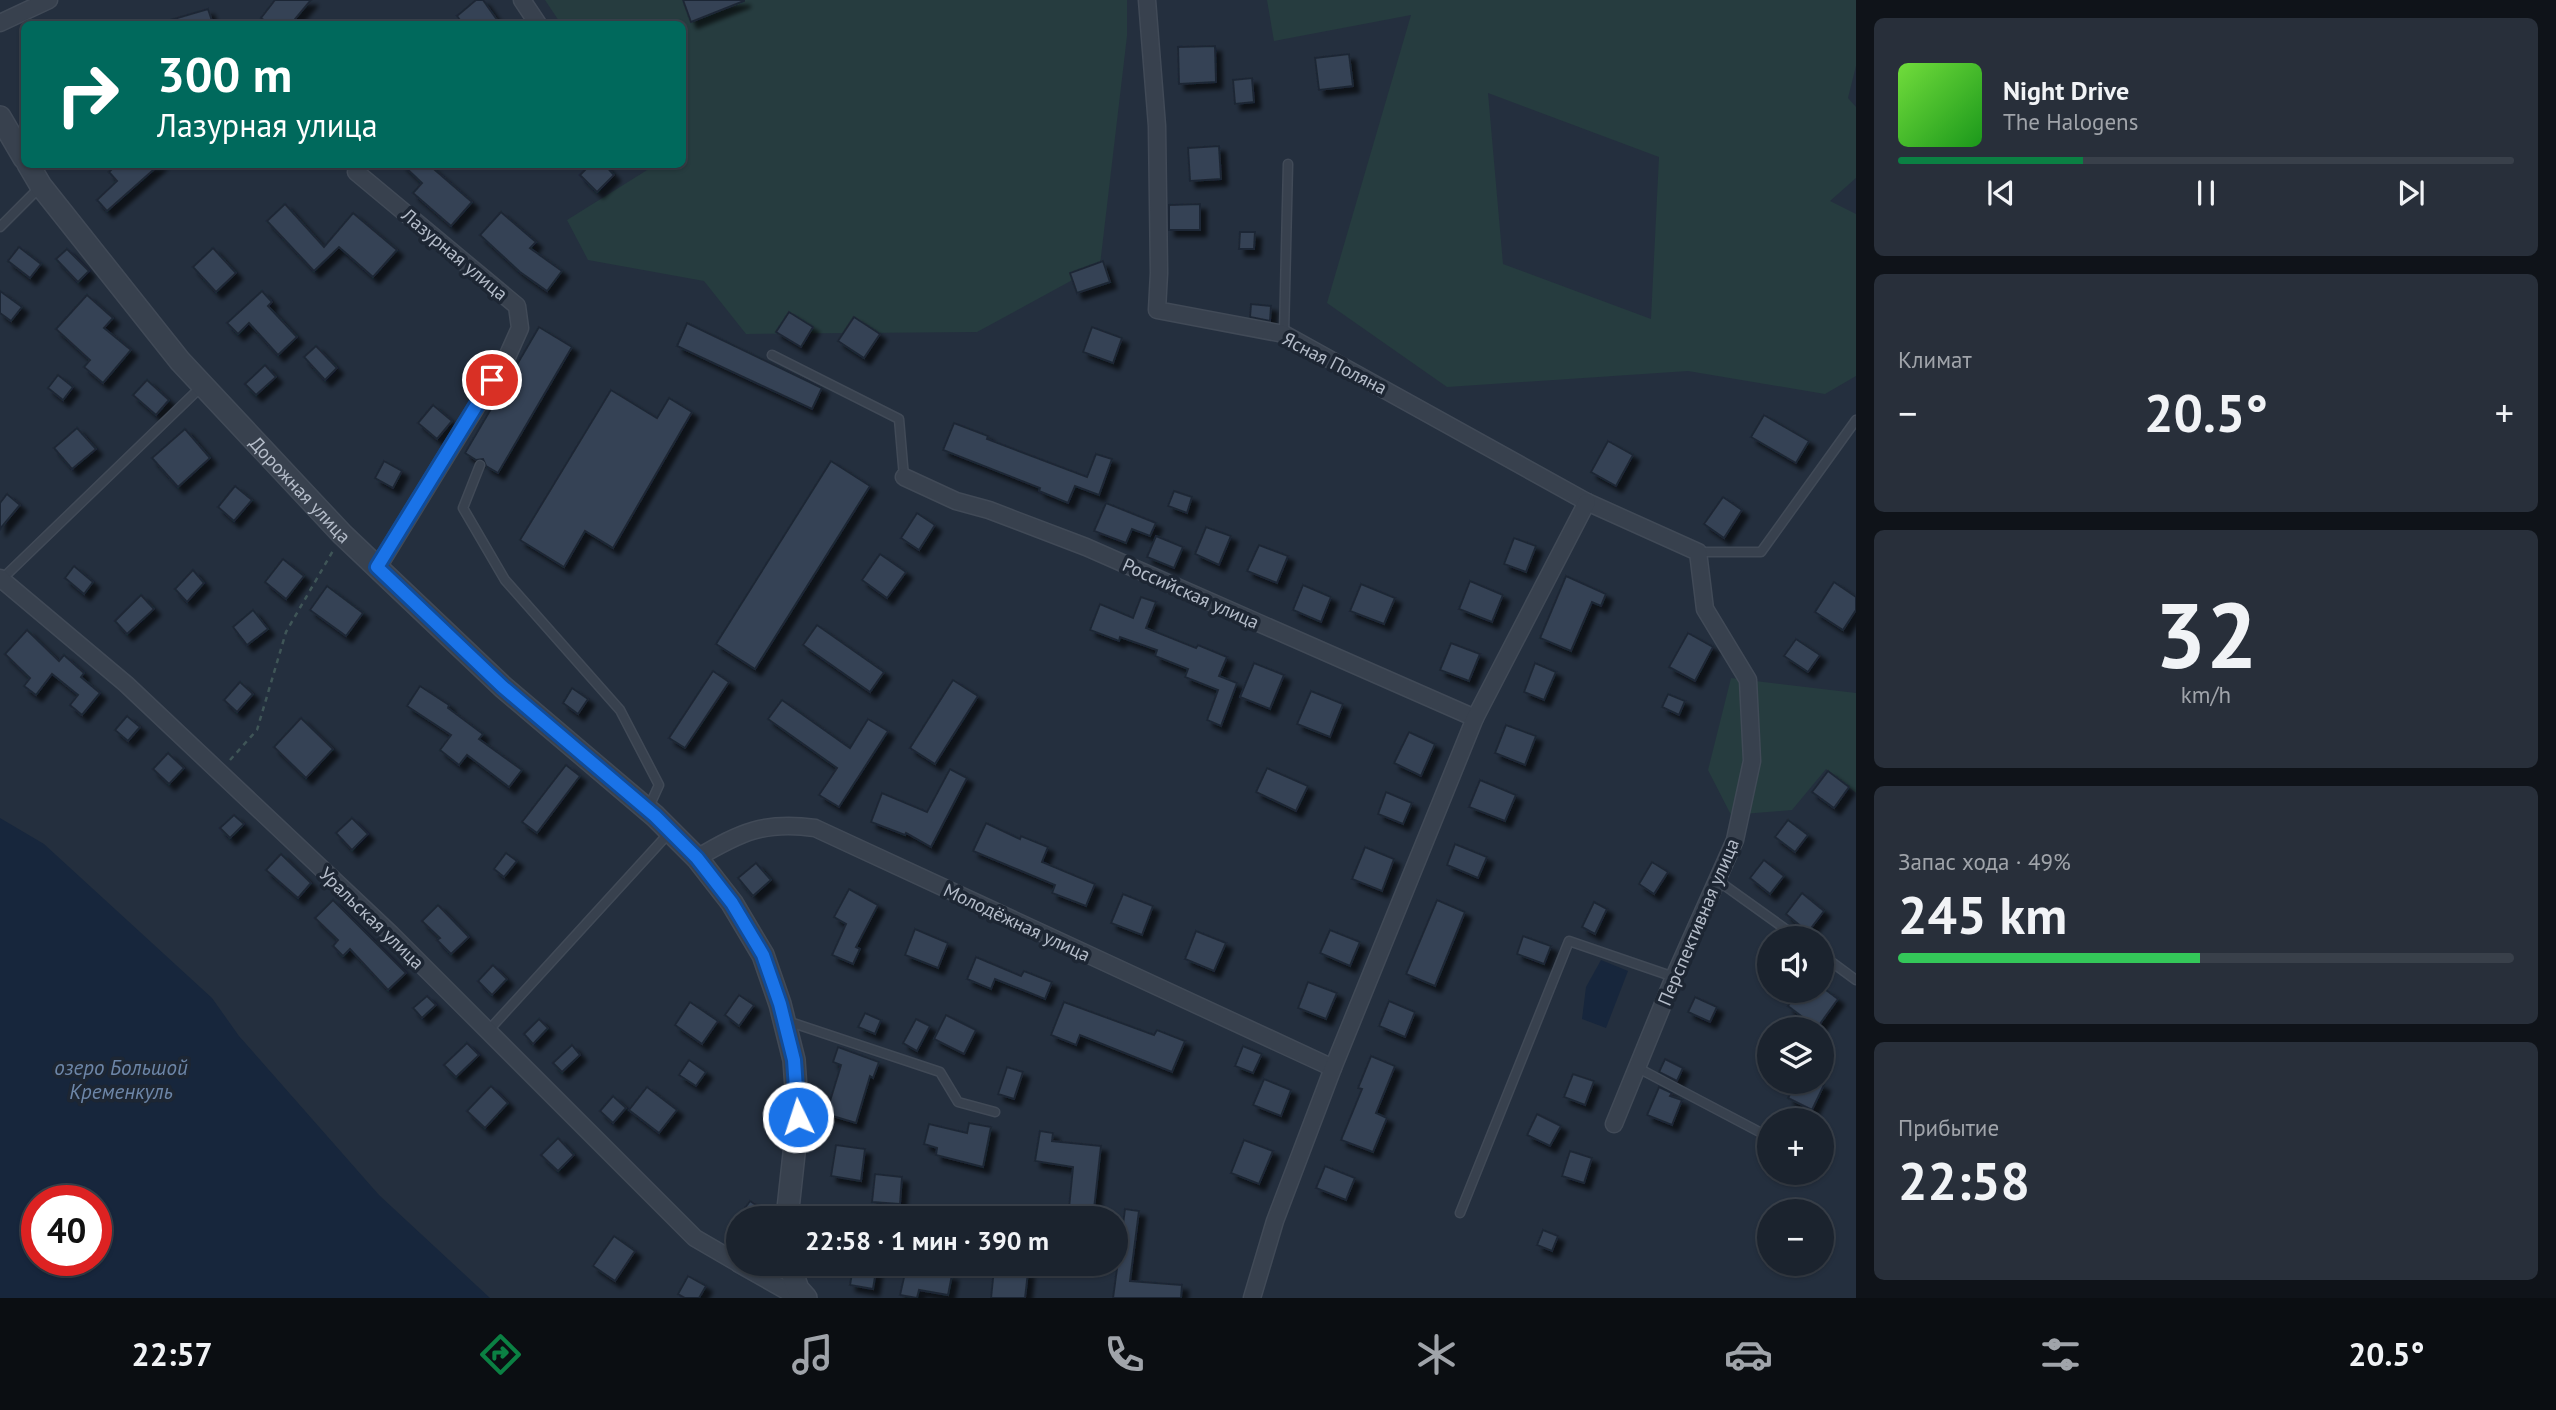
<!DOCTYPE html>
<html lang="ru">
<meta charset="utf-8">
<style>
:root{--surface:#1b232e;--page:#282f3a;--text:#f1f3f6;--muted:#a0a4aa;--line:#39404a;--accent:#0b8043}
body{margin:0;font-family:"PT Sans",sans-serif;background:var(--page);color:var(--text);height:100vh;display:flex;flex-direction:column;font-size:26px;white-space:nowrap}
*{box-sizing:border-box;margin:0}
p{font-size:23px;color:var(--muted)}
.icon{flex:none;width:38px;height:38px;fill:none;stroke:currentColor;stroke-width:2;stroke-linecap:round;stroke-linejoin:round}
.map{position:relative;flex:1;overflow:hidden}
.sheet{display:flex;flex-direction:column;gap:18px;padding:18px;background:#0f1319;width:700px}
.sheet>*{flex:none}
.hud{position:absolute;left:21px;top:21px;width:665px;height:147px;border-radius:10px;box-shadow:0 2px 5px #0004,0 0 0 2px var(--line);background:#00695c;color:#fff;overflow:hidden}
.tools{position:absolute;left:1757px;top:926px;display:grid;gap:14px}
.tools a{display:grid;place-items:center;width:77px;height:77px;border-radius:50%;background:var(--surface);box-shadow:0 2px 5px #0004,0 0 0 2px var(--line);font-size:35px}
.speed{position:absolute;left:21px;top:1185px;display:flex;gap:14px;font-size:35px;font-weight:700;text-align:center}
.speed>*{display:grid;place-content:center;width:91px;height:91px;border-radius:50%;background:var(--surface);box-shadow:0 2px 5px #0004,0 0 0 2px var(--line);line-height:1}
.speed .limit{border:10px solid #d22;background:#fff;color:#111}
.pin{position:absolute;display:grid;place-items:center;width:60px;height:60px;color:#fff;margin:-30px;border:4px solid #fff;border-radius:50%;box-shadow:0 2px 7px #0007}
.me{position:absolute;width:77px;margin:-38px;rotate:356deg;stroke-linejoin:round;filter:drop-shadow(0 0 5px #0008)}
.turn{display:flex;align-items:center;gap:24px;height:147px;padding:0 21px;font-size:32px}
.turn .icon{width:91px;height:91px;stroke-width:2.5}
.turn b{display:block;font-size:49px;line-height:60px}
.big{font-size:52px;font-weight:700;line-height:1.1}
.sheet .tile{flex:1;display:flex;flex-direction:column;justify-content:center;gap:10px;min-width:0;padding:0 24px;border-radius:10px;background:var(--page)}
.sheet .dial{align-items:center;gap:0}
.dial b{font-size:91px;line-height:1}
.song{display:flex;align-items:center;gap:21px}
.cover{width:84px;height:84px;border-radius:10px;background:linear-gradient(135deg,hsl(100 70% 55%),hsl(120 70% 35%))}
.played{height:7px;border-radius:4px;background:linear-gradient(90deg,var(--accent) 30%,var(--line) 30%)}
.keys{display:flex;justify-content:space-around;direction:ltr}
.heat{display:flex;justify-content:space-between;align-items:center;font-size:38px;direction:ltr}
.charge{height:10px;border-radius:5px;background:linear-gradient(90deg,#34c759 49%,var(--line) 0)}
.trip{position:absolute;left:726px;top:1206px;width:402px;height:70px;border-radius:35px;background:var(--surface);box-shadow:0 2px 5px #0004,0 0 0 2px var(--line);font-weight:700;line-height:70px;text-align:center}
.tabs{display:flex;height:112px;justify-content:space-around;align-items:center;background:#0b0e12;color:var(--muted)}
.tabs .icon{width:49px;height:49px}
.tabs .active{color:var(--accent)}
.tabs b{font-size:32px;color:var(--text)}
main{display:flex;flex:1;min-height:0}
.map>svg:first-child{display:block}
</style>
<main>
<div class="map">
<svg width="1856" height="1298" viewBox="0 0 1856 1298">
<defs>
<filter id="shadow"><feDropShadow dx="6" dy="6" stdDeviation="2" flood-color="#0009"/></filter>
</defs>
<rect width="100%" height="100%" fill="#242f3e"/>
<g fill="#263c3f" fill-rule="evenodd">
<polygon points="545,0 1127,0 1127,36 1100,265 977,332 746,334 704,281 588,260 567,220 652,167 651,165 682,164 682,24 561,24"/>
<path d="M1267,0H1856V66L1848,98L1856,107V178L1830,201L1856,214V376L1825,394L1688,371L1447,387L1327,303L1411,15L1274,41ZM1488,93L1659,157L1651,319L1503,264Z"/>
<polygon points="1731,678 1856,693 1856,793 1826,769 1792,810 1731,815 1708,770"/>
</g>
<g fill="#17263c" fill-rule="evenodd">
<path d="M0,818L44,844L212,998L239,1036L379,1195L490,1298H0ZM37,1200H96V1260H37Z"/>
<polygon points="1601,960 1628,971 1606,1028 1582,1019 1586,987"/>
</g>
<g fill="#364354" stroke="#1f2835" stroke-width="2" filter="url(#shadow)">
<polygon points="275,0 311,0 291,24 269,24 261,18"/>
<polygon points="476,0 483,0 500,24 463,24 457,16"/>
<polygon points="683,0 744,0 744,1 691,22"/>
<polygon points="208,9 213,24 168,24 167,21"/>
<polygon points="1215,46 1216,82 1179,84 1178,47"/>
<polygon points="1349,54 1353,86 1319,90 1315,58"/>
<polygon points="1252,78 1254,102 1235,104 1233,80"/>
<polygon points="1219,146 1221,179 1190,181 1188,148"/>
<polygon points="117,164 160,164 107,211 97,200 117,181 109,172"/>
<polygon points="402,164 428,164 472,202 451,226 413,193 422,183"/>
<polygon points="591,164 604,164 614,175 597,192 580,175"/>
<polygon points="285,204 324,247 353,213 397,250 373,277 339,247 314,271 267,221"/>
<polygon points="1200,204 1200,230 1169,230 1169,205"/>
<polygon points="501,212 536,242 530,248 562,271 547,291 520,272 480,235"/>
<polygon points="1240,232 1255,232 1254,249 1239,249"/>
<polygon points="19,247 41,264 30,278 8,261"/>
<polygon points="213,248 236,273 216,292 193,267"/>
<polygon points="67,249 89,271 78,282 56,259"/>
<polygon points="1103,261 1110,282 1077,293 1070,273"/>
<polygon points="0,291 22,307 11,321 0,313"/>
<polygon points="262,291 272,302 268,306 297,337 278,355 249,323 238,334 227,323"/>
<polygon points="87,295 113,318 104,328 131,350 103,383 84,367 90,360 56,329"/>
<polygon points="1251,304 1271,306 1270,321 1250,317"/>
<polygon points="789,312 813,327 801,347 776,332"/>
<polygon points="854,317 880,334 864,358 838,341"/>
<polygon points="687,323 822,388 812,409 677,346"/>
<polygon points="539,327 572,347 498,473 486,466 483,459 476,460 465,453"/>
<polygon points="1092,327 1122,338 1113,363 1083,352"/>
<polygon points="316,346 337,368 325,380 304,357"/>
<polygon points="265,365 276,377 256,395 245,384"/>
<polygon points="58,375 73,387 63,400 48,388"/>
<polygon points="147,380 169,400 156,415 133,395"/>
<polygon points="611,390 657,418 669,398 692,412 613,548 585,531 564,567 520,540"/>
<polygon points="433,405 452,421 437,439 418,423"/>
<polygon points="1764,415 1809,441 1796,463 1751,437"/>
<polygon points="954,423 988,436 987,439 1087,477 1096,454 1112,459 1099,495 1075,486 1068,503 1039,491 1040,488 943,450"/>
<polygon points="77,428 96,449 72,469 54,448"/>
<polygon points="185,429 210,458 178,487 152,458"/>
<polygon points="1608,441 1633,455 1616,486 1591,472"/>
<polygon points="384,461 402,471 393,488 375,478"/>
<polygon points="831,461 870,486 755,669 716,644"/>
<polygon points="235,486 252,500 234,521 218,507"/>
<polygon points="1174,491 1192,497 1187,513 1168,506"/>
<polygon points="7,494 20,505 0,529 0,503"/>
<polygon points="1723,497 1742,510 1724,538 1704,524"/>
<polygon points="1106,503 1156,523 1150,536 1132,529 1126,543 1094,531"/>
<polygon points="917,513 935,525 919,550 901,538"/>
<polygon points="1206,527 1231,536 1219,565 1195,554"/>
<polygon points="1156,536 1183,547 1174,568 1147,557"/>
<polygon points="1514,538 1536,546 1526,572 1504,564"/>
<polygon points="1259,545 1288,556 1277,583 1247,571"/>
<polygon points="880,554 906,572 887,598 862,580"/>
<polygon points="283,559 304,576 286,599 265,582"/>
<polygon points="74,566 93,582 84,594 65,578"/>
<polygon points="193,570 204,583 187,602 175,589"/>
<polygon points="1566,576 1606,594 1601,606 1592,602 1571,651 1540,638"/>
<polygon points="1470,581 1503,595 1492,622 1459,609"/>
<polygon points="1834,582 1856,597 1856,610 1843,630 1815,612"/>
<polygon points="1361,584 1395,598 1384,624 1350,611"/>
<polygon points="1303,585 1331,597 1321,622 1293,610"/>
<polygon points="327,586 363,613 346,636 310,610"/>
<polygon points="141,595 154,609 127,634 115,621"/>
<polygon points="1141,597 1156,602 1146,628 1196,648 1198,645 1227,657 1219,676 1237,683 1221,726 1207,720 1218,690 1185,677 1188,669 1155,656 1157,650 1120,637 1119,641 1090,630 1100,604 1133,618"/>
<polygon points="253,610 268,629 247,645 233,627"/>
<polygon points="817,625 884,672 870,692 803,645"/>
<polygon points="27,630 59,661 64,655 84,673 81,677 100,693 82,715 70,705 78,695 52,674 36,695 24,686 30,678 5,654"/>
<polygon points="1688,633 1713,647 1695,681 1669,667"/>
<polygon points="1796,639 1820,655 1808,672 1784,656"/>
<polygon points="1451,643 1480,654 1469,681 1440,670"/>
<polygon points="1254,663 1284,675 1270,709 1240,697"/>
<polygon points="1535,663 1556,672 1544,700 1524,692"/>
<polygon points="713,671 729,682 685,748 669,738"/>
<polygon points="953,680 978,696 935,764 910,748"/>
<polygon points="240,682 253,694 237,712 224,700"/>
<polygon points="420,686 449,705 448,708 483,734 479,739 522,770 509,787 467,755 459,765 440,750 451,735 407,706"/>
<polygon points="572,688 588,699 578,714 563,703"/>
<polygon points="1311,691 1343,704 1330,737 1297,724"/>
<polygon points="1668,694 1685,701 1679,715 1662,707"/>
<polygon points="782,700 850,748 868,719 888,731 839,807 819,795 837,768 768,719"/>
<polygon points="127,716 140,727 128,741 115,730"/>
<polygon points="301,718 333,749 306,778 274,747"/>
<polygon points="1506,725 1536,736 1525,765 1495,753"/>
<polygon points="1409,732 1435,744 1421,776 1394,763"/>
<polygon points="168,753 184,768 169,784 153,769"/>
<polygon points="566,765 580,776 537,833 522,822"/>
<polygon points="1267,768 1308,786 1296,811 1256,792"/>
<polygon points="950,769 967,778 931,847 906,833 905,835 871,822 882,793 927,812"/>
<polygon points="1828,771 1849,787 1834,808 1812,792"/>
<polygon points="1480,780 1516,795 1505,821 1469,807"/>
<polygon points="1386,792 1412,803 1403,824 1378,814"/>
<polygon points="234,815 244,824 230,838 220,828"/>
<polygon points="352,818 368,834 352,850 336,833"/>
<polygon points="1788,820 1808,835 1795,852 1775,837"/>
<polygon points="986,823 1020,839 1021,836 1048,847 1042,862 1095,884 1086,906 1052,893 1055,885 973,851"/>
<polygon points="1455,844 1487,857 1478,878 1447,865"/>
<polygon points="1365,847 1394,859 1382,891 1352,879"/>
<polygon points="506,853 517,861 504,877 494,869"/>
<polygon points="281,854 311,883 298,898 266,870"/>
<polygon points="1764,860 1784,876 1770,894 1750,878"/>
<polygon points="1652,862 1668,872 1654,894 1639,884"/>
<polygon points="756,863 771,880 753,896 738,878"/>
<polygon points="849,889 878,905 856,947 860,949 853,964 832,955 846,924 834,917"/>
<polygon points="1802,893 1824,911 1808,932 1786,914"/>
<polygon points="1123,894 1153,906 1142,935 1111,923"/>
<polygon points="333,900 406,973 388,990 350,949 343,956 333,946 338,940 315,918"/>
<polygon points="1437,900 1465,912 1435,986 1406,974"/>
<polygon points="1594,902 1607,909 1595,934 1582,927"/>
<polygon points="438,905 469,937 451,954 437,940 440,938 422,921"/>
<polygon points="915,929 948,943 938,968 905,955"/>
<polygon points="1330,930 1360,942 1350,966 1320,953"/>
<polygon points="1196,931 1226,943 1214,971 1185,959"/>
<polygon points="1523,936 1551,946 1544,964 1517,954"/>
<polygon points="976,957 1021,976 1024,971 1052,982 1045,999 995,979 991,989 967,979"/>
<polygon points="493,965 507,979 492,995 478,981"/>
<polygon points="1308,982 1337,993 1326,1019 1298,1008"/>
<polygon points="1799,990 1826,990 1838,999 1817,1028 1788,1006"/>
<polygon points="739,995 754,1005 739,1026 725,1015"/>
<polygon points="427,996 436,1005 422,1018 413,1008"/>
<polygon points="1695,997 1717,1007 1710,1022 1688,1012"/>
<polygon points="1389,1001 1415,1012 1405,1037 1379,1026"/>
<polygon points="690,1002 718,1021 702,1044 675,1025"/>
<polygon points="1064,1002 1154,1035 1157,1030 1185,1041 1172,1072 1080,1035 1076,1045 1051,1035"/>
<polygon points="865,1013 881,1020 875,1034 858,1027"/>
<polygon points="946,1015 976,1030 964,1054 934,1039"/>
<polygon points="539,1019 548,1028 533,1044 524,1034"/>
<polygon points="916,1019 930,1026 917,1051 903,1043"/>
<polygon points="467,1043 479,1055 456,1077 444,1065"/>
<polygon points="572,1045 580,1055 562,1072 553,1063"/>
<polygon points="1243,1046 1262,1054 1253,1073 1235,1066"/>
<polygon points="838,1047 879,1062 873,1078 870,1076 856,1123 826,1114 841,1065 833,1062"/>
<polygon points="1371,1056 1395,1066 1376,1113 1387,1118 1373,1152 1341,1140 1362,1089 1358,1088"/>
<polygon points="1665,1059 1683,1068 1677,1081 1659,1072"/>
<polygon points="689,1060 706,1072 696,1086 679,1075"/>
<polygon points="1007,1067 1023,1072 1014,1099 998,1094"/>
<polygon points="1573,1074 1594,1081 1585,1105 1564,1097"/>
<polygon points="1264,1079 1291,1090 1281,1116 1253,1105"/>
<polygon points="1796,1082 1816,1082 1824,1085 1812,1110 1788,1098"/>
<polygon points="491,1086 508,1103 485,1128 467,1111"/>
<polygon points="647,1087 677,1110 659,1133 629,1110"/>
<polygon points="1659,1087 1672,1093 1670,1096 1682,1100 1672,1125 1647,1115"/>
<polygon points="613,1096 626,1108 613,1123 600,1111"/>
<polygon points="1537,1114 1561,1126 1550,1146 1527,1135"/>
<polygon points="969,1123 991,1127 983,1167 936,1155 937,1148 924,1144 929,1124 967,1133"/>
<polygon points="1040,1131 1053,1133 1052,1141 1101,1146 1093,1218 1068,1218 1073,1167 1035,1161"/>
<polygon points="558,1138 574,1155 558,1171 541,1155"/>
<polygon points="1244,1140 1273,1151 1259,1184 1231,1173"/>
<polygon points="836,1145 865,1149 861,1181 831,1176"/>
<polygon points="1570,1151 1592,1158 1584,1183 1562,1176"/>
<polygon points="1325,1166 1355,1178 1346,1200 1316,1188"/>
<polygon points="875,1174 902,1177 900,1204 872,1202"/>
<polygon points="750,1201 774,1217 774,1218 738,1218"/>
<polygon points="1125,1209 1139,1211 1130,1281 1182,1285 1181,1298 1113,1298"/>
<polygon points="1543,1230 1558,1236 1552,1251 1537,1245"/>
<polygon points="614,1236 635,1251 615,1281 593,1266"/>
<polygon points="907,1264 925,1264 923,1270 952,1275 948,1295 919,1290 917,1298 900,1295"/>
<polygon points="853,1267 876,1271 873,1289 850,1285"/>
<polygon points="994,1269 1028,1272 1025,1298 991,1298"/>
<polygon points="688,1276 706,1286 699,1298 685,1298 678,1294"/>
</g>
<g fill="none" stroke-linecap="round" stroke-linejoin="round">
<defs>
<g id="service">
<polyline points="0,227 39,188"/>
<polyline points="1284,334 1288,164"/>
<polyline points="772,355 899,419 904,477"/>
<polyline points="480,465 463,508 505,580 620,710 659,785 648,809"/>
<polyline points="1698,552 1761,552 1856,420"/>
<polyline points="2,579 201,387"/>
<polyline points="1717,880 1798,938"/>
<polyline points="1822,955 1856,980"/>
<polyline points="787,1021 940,1072 958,1102 995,1112"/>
<polyline points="488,1031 669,833"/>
<polyline points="1638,1068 1769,1137"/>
<polyline points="1460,1213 1569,941 1674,977"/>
</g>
<g id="minor">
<polyline points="522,0 538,24"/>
<polyline points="1147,0 1157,126 1159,273 1157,310 1284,334 1587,502 1698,552 1705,609 1748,680 1752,761 1735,840 1674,977 1614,1124"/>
<polyline points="0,23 49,0"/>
<polyline points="356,172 517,306 520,328 507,357 378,567"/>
<polyline points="904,477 956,501 989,510 1086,547 1475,718"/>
<polyline points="0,578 126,684 391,934 695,1238 738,1263"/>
<path d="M697,858C741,832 764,821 815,828L1333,1068"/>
<polyline points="739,1264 799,1298"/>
<polyline points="1252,1298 1275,1221 1333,1068 1475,718 1587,502"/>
</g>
<g id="tertiary">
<polyline points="0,117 24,158"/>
<path id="s1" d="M28,164L41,186L180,361L342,534L503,687L655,816L697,858L732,903L763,955L780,1004L794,1060L798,1117L787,1218"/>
<polyline points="789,1264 798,1289 806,1298"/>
</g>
</defs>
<use href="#service" stroke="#414a57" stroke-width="11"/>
<use href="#minor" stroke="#414a57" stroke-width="19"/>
<use href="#tertiary" stroke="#414a57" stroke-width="24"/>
<polyline stroke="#3f5557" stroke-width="2.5" stroke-dasharray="5 5" stroke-linecap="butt" points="230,760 257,730 286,632 334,549"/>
<use href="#service" stroke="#38414e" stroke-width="8"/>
<use href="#minor" stroke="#38414e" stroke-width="16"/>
<use href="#tertiary" stroke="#38414e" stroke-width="21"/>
</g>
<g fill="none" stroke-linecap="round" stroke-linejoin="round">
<defs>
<polyline id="route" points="492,380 377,567 503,687 655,816 697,858 732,903 763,955 780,1004 794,1060 798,1117"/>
</defs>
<use href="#route" stroke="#114b97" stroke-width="18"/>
<use href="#route" stroke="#1a73e8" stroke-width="12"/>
</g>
<g text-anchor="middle" stroke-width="7" stroke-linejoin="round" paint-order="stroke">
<g font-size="19" fill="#b4bcc9" stroke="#1d2633">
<text transform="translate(455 254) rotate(40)" y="7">Лазурная улица</text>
<text transform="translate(1335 363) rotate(27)" y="7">Ясная Поляна</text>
<text dy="7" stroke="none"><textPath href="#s1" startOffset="425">Дорожная улица</textPath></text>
<text transform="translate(1191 593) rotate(24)" y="7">Российская улица</text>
<text transform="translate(372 918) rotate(44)" y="7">Уральская улица</text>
<text transform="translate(1017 922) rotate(25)" y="7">Молодёжная улица</text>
<text transform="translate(1698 922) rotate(-67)" y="7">Перспективная улица</text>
</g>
<g font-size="21" font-style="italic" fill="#6d86a8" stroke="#1d2633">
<text x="121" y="1075">озеро Большой<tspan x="121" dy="24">Кременкуль</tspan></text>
</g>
</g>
</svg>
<div class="tools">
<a><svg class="icon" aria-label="sound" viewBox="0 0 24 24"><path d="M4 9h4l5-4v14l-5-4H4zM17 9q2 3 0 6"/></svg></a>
<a><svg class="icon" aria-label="layers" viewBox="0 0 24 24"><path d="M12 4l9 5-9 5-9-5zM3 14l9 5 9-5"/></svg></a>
<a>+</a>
<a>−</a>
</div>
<div class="speed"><div class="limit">40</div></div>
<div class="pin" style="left:492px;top:380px;background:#d93025"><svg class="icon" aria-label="arrive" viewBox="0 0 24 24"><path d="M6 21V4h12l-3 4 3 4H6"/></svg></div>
<svg class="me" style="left:798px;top:1117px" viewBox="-20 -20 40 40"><circle r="17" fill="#1a73e8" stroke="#fff" stroke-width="3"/><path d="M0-11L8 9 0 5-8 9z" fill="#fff"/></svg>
<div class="trip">22:58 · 1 мин · 390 m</div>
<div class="hud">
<div class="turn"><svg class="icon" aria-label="right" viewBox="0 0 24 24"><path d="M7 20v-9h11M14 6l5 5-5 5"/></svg><div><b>300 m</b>Лазурная улица</div></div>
</div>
</div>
<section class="sheet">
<div class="tile">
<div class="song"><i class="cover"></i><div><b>Night Drive</b><p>The Halogens</p></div></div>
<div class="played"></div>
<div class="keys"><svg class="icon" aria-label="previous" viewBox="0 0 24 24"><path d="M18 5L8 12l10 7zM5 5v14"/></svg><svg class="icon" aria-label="pause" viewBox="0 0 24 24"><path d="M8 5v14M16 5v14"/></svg><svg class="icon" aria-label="next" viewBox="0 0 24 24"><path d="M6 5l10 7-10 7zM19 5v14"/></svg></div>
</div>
<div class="tile"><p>Климат</p>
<div class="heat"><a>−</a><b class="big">20.5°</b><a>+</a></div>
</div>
<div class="tile dial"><b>32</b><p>km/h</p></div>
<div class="tile"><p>Запас хода · 49%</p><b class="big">245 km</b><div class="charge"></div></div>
<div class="tile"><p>Прибытие</p><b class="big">22:58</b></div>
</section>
</main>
<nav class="tabs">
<b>22:57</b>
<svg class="icon active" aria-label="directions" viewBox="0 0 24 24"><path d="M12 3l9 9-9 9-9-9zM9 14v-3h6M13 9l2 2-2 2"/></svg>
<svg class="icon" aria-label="music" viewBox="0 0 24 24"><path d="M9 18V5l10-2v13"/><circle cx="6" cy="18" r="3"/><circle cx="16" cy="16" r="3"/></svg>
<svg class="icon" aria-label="phone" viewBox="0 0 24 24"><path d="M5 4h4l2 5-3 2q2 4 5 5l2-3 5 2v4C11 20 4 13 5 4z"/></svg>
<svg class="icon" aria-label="climate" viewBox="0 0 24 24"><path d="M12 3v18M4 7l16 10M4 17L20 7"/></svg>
<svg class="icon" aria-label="car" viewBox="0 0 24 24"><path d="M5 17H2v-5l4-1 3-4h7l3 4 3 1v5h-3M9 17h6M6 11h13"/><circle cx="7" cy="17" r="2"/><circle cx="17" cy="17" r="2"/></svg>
<svg class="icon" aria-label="filters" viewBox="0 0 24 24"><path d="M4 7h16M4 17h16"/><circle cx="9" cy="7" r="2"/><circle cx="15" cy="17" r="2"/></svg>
<b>20.5°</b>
</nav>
